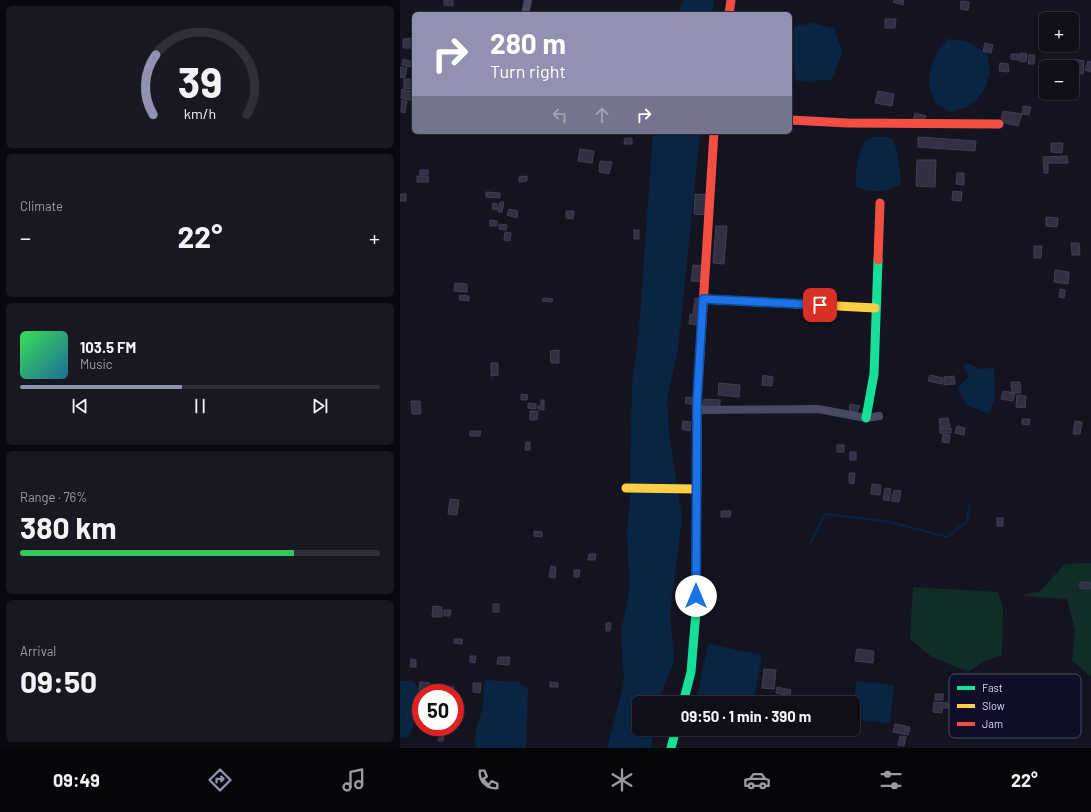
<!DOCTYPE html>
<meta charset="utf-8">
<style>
:root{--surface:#0f0f19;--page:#181822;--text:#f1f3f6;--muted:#9b9ca2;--line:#2f2f38;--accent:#9191b1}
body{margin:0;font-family:Barlow,sans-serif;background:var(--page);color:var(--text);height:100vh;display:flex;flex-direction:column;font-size:15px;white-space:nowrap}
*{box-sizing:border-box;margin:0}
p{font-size:13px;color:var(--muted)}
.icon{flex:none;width:22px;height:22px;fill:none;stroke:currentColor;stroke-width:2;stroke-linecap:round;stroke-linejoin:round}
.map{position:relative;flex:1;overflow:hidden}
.details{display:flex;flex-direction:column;gap:6px;padding:6px;background:#08080e;width:400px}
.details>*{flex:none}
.guide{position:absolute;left:12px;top:12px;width:380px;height:122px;border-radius:6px;box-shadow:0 1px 3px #0004,0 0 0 1px var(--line);background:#9191b1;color:#fff;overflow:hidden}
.fabs{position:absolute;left:639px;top:12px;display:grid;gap:8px}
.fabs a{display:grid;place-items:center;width:40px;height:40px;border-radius:6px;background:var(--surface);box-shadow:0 1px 3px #0004,0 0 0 1px var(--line);font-size:20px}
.speed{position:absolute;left:12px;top:684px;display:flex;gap:8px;font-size:20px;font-weight:700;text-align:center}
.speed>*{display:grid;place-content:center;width:52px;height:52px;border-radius:50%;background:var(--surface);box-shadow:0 1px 3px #0004,0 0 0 1px var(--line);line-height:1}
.speed .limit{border:6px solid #d22;background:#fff;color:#111}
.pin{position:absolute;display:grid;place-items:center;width:34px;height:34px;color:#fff;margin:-17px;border-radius:8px;box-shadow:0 2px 6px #0006}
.me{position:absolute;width:44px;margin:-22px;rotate:0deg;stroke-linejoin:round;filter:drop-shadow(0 0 3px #0008)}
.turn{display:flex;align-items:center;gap:14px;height:84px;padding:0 12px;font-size:18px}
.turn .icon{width:52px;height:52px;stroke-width:2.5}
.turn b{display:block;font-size:28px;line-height:34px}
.lanes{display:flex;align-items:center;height:38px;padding:0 12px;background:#0003;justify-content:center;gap:20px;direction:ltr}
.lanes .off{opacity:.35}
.big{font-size:30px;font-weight:700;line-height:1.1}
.details .widget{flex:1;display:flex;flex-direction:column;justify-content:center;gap:6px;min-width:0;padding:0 14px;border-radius:6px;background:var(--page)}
.details .dial{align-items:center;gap:0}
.dial svg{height:104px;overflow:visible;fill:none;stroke:var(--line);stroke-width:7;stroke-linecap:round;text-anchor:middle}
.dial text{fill:var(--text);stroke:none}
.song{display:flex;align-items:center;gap:12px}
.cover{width:48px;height:48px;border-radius:6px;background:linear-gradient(135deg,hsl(130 70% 55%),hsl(200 70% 35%))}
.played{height:4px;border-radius:2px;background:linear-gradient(90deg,var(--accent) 45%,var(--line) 45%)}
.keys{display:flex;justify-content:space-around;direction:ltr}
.heat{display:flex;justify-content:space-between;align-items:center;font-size:22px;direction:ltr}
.charge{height:6px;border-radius:3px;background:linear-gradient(90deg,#34c759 76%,var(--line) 0)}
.trip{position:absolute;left:232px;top:696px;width:228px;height:40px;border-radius:6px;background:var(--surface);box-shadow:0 1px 3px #0004,0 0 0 1px var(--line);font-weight:700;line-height:40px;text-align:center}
.tabs{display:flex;height:64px;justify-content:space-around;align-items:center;background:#06060a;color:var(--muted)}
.tabs .icon{width:28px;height:28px}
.tabs .current{color:var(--accent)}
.tabs b{font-size:18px;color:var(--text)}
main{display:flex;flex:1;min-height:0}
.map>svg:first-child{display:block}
</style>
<main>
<section class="details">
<div class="widget dial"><svg viewBox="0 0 100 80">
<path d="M14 69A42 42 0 1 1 86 69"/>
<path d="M14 69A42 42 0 0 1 16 23" stroke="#9191b1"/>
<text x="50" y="56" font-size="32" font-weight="700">39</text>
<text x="50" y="72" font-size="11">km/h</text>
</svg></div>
<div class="widget"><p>Climate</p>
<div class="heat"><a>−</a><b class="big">22°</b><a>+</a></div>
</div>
<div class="widget">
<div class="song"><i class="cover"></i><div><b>103.5 FM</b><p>Music</p></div></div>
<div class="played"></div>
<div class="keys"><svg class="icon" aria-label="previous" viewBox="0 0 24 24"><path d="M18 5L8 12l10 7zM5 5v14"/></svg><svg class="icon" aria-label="pause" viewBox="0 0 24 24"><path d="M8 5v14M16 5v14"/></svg><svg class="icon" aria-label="next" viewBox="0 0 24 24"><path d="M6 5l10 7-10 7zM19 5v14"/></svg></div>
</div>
<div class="widget"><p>Range · 76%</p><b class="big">380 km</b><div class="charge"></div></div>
<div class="widget"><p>Arrival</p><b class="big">09:50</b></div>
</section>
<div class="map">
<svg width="691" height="748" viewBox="0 0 691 748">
<rect width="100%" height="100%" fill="#141421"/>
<g fill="#112d2a">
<polygon points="691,563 691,677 672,660 675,630 667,599 620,596 640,591 665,564"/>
<polygon points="513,587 598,592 603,609 602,655 584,661 568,672 532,657 510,639"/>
</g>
<g fill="#092543">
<polygon points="284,0 314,0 312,14 277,14"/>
<polygon points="413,23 434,28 442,52 432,80 396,81 391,41 395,26"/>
<path d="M548,39L566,41L577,48L586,51L590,71L585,88L577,99L567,107L549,112C545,109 538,106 535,103C534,101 533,96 532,94C525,74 534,53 548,39Z"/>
<polygon points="253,132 300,132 278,349 267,399 269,434 282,518 270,615 274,660 258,703 239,703 239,729 254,729 251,748 207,748 224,683 221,632 230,589 227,534 230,500 232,382 239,332"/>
<path d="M474,137H485L493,139L498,156L501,184C483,193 475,193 456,187C455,170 458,156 464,141Z"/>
<polygon points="568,363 579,369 594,368 595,398 589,414 566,405 558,389 569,375 563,367"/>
<polygon points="308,644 362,655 353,703 296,703"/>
<path d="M85,680L118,682L128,689L126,748H77C71,735 80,721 82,709C84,700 84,689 85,680Z"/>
<polygon points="0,681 12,681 19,688 17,716 8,738 0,737"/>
<polygon points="456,681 494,685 490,723 453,719"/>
<polygon points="290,729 347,729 330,737"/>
</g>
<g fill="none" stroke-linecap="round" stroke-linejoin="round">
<polyline stroke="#092543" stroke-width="2" points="411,542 425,514 490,522 547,537 566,522 570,504"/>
</g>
<g fill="#323143" stroke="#3f3e55">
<polygon points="44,0 53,0 53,6 44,5"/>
<polygon points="494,0 504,0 503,5 493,2"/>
<polygon points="561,1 569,2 568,10 560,9"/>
<polygon points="485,19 496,19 495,28 485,28"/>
<polygon points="14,38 14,48 3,48 3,39"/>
<polygon points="585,43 593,45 591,53 583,51"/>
<polygon points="620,53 627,54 626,62 619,61"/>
<polygon points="611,54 618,54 618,60 611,59"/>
<polygon points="629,55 635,55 634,64 628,64"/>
<polygon points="3,59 12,62 10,67 2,65"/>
<polygon points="674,59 684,61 683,74 672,72"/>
<polygon points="688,61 691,62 691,72 685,70"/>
<polygon points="600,63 608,64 609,72 599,71"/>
<polygon points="0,67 7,68 5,78 0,77"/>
<polygon points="4,79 13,79 12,89 4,88"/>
<polygon points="2,89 14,92 14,101 1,98"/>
<polygon points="478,91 494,94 492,106 475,103"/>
<polygon points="2,100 7,101 5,113 1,112"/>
<polygon points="623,106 631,107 629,115 622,114"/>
<polygon points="603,111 622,114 618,126 601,122"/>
<polygon points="515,113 526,116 523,124 513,121"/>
<polygon points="518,137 576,141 575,151 518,147"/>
<polygon points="225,138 232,138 232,144 224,144"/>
<polygon points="651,143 663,143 662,153 651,152"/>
<polygon points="180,149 194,151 192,163 178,161"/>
<polygon points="667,156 668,163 648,163 648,173 644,173 643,157"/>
<polygon points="517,160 536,160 535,187 516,186"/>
<polygon points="200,161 212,162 209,174 199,172"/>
<rect x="20" y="170" width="8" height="5"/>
<polygon points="557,173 564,173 564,185 556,184"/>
<polygon points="17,176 29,177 28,182 17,182"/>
<polygon points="127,176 127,181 119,182 119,177"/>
<polygon points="553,191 562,192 561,201 552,200"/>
<polygon points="86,192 100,193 100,198 86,197"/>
<rect x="0" y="194" width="6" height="7"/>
<polygon points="295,194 309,195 308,215 294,214"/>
<polygon points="100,202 104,202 102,212 98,212"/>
<polygon points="93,203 98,204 97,210 92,209"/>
<polygon points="109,209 118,211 117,218 107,215"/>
<polygon points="166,211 174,211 173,219 166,218"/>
<polygon points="646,217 658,218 657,227 646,226"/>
<polygon points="90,220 97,221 97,226 90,226"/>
<polygon points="99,224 107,225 106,230 99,229"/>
<polygon points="316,226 327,226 324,264 313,263"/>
<rect x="234" y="230" width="5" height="9"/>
<polygon points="105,232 111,233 110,241 104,240"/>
<polygon points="671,243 679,243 680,255 672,255"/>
<polygon points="634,246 642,246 641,258 634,258"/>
<polygon points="293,265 305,266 303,282 291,281"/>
<polygon points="655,270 669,272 668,284 654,282"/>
<polygon points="55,283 67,284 67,292 54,291"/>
<polygon points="660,289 665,290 664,298 659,297"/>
<polygon points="60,295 69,296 69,301 59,300"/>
<polygon points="143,298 153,299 152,302 142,301"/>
<polygon points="295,298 303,299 301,314 293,313"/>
<polygon points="290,314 302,316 301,325 289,324"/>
<polygon points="159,350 159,363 151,363 150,351"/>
<polygon points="91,363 98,363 98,375 91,376"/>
<polygon points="363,375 373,377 372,386 362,385"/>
<polygon points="530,375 543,378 542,384 528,381"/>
<polygon points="554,376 555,384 544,385 544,377"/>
<polygon points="611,382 620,382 621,393 612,393"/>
<polygon points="319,383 340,385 339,397 318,395"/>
<polygon points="603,391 615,393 613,401 601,399"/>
<polygon points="121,394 128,395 127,400 121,400"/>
<polygon points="617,395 626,396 625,408 616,407"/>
<polygon points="286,397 296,399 295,405 285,403"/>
<polygon points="304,399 320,400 320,411 302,409"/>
<polygon points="141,400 144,400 144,410 138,409 138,406 141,406"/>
<polygon points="11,401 20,401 21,414 12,414"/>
<polygon points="128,403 136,404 136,409 128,408"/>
<polygon points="450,404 460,406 456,414 449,413"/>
<polygon points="130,411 138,411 137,420 130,420"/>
<polygon points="548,418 550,426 540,428 539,419"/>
<polygon points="622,419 630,419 629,425 622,424"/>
<polygon points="283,421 291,422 290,431 282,429"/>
<polygon points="675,421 682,422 680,434 673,434"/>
<polygon points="557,426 565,428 564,435 555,433"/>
<rect x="540" y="428" width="11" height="5"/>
<polygon points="70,431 81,431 80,436 70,436"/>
<polygon points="543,434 550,435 549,443 542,442"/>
<polygon points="126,442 130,442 130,450 125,450"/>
<rect x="437" y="445" width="7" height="7"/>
<rect x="450" y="452" width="6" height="8"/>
<polygon points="449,473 455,473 454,484 449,483"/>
<polygon points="472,484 481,485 480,495 471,494"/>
<polygon points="485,488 491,489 489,501 483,500"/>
<polygon points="494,490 501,491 499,502 491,501"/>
<polygon points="50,499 59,500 57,515 48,514"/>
<polygon points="321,511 331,511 330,517 321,517"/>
<rect x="597" y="518" width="6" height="8"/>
<polygon points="134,531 142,532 142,537 134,536"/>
<polygon points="189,554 196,554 195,560 188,560"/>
<polygon points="151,566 156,567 155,578 149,577"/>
<polygon points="174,570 180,570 179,577 174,577"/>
<polygon points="680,582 690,582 690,589 680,588"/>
<rect x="93" y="604" width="6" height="8"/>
<polygon points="33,606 42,607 42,617 32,617"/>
<polygon points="44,610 51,610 50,616 44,616"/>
<polygon points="206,623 211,623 210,631 206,631"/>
<polygon points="54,639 62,639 62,644 54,643"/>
<polygon points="457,649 474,651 473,663 455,661"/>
<polygon points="70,656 76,656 75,663 70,662"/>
<polygon points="98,657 110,657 109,665 97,664"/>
<polygon points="11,659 16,660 16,667 10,667"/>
<polygon points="364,669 376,670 374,689 362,688"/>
<polygon points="20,682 30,683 30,691 19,690"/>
<polygon points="150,682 158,683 158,687 150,687"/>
<polygon points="73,683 81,683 80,693 73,692"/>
<polygon points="43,686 54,687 54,693 43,693"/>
<polygon points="377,687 391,690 390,696 376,693"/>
<rect x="535" y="694" width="8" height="6"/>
<polygon points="534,702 548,703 548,708 542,708 542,713 533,712"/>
<polygon points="495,724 510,727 508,735 493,732"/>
<polygon points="39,733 44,733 43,741 38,741"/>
<polygon points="500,736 506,737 504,746 498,745"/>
</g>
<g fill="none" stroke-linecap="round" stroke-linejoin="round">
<g stroke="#484a62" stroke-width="8">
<polyline points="125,14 128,0"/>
<polyline points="297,410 418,409 466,418 479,416"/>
</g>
<g stroke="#16e098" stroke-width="9">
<polyline points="466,418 474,374 478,260"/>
<polyline points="283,703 291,672 296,612 297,432"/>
<polyline points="271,748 276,729"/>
</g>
<g stroke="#ffcf43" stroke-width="9">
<polyline points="303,299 475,308"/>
<polyline points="226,488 296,489"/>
</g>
<g stroke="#f24e42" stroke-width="9">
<polyline points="329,14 331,0"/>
<polyline points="390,120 448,123 599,124"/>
<polyline points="478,260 480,203"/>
<polyline points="297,432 297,401 314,132"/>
</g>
</g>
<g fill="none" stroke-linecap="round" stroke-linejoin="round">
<defs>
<polyline id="route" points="296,596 297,401 303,299 420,305"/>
</defs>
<use href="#route" stroke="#114b97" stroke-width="10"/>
<use href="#route" stroke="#1a73e8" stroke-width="7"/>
</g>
<rect x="549" y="674" width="132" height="64" rx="6" fill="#0f0e27" stroke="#4a4a68" stroke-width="1"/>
<rect x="557" y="686" width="18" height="4" fill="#16e098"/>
<rect x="557" y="704" width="18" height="4" fill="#ffcf43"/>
<rect x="557" y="722" width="18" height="4" fill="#f24e42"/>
<g font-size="11" fill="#d4d5ff">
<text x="582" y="692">Fast</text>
<text x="582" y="710">Slow</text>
<text x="582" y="728">Jam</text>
</g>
</svg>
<div class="fabs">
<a>+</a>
<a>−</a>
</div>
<div class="speed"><div class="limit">50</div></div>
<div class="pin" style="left:420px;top:305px;background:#d93025"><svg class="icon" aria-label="arrive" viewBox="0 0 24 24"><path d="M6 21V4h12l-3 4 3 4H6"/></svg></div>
<svg class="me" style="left:296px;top:596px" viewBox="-20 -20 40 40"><circle r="19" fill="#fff"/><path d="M0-13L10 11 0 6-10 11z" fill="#1a73e8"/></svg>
<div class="trip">09:50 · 1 min · 390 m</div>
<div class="guide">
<div class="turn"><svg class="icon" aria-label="right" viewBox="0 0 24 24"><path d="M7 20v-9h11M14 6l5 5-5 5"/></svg><div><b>280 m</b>Turn right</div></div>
<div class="lanes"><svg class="icon off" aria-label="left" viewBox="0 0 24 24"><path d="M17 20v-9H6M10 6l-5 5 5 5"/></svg><svg class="icon off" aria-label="ahead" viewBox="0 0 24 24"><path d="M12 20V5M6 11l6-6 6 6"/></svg><svg class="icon" aria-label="right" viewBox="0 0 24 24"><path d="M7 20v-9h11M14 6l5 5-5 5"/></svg></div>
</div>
</div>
</main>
<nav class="tabs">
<b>09:49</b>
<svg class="icon current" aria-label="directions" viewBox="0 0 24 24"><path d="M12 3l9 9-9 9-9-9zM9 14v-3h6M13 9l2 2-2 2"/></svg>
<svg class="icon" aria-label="music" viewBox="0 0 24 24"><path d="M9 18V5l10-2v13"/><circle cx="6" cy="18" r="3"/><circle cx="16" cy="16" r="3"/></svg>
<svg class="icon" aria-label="phone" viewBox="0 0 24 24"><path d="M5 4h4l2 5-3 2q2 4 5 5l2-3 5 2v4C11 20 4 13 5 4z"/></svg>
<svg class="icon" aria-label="climate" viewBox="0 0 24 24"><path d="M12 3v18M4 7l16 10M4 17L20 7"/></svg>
<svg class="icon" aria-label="car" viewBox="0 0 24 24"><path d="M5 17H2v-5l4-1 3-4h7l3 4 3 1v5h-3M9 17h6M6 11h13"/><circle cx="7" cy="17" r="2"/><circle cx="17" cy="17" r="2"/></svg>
<svg class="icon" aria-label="filters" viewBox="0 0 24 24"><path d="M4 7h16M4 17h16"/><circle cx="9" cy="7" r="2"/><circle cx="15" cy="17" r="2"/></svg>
<b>22°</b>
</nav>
